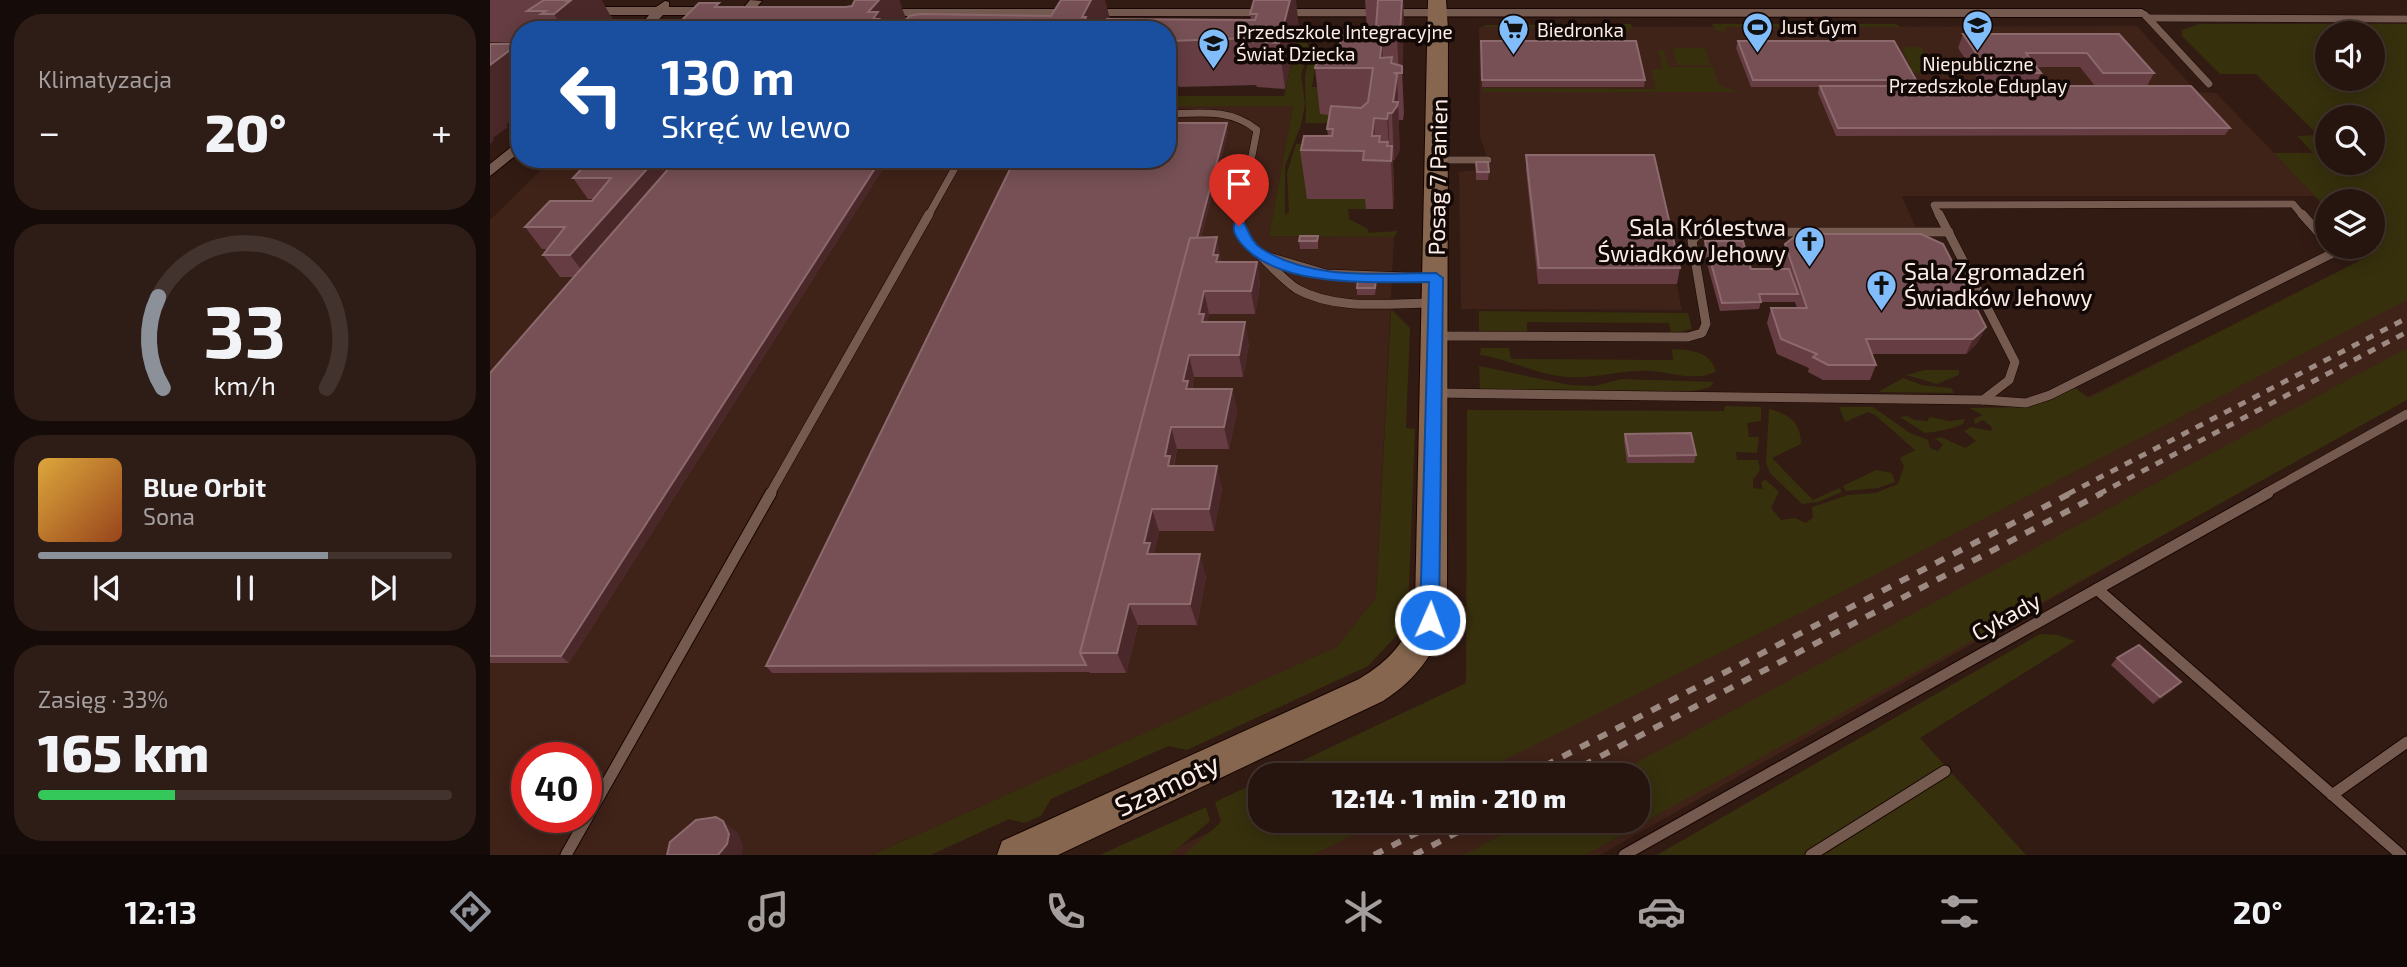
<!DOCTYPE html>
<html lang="pl">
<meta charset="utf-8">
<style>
:root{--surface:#26140e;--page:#2e1d17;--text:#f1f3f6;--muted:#a49e9e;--line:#42332e;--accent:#8c9099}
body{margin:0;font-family:"Exo 2",sans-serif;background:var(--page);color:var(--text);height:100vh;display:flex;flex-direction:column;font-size:26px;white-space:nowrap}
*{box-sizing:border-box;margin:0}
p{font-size:23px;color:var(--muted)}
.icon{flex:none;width:38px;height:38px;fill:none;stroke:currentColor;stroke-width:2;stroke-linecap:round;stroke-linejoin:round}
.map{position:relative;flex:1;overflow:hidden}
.side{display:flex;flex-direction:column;gap:14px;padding:14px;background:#150b08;width:490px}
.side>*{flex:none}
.guide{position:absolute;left:21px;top:21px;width:665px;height:147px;border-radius:28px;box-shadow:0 4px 18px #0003,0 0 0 2px var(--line);background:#1a4fa0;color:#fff;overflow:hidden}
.fabs{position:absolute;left:1825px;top:21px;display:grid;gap:14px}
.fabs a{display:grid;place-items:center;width:70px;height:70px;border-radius:50%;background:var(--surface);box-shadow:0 4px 18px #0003,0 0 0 2px var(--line);font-size:35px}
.speed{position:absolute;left:21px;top:742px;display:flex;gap:14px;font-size:35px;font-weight:700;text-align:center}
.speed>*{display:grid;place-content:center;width:91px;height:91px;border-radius:50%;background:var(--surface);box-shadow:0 4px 18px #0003,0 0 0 2px var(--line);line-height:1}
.speed .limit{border:10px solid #d22;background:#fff;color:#111}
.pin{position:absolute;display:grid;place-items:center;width:60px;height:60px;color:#fff;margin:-72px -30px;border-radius:50% 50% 50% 0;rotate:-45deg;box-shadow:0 0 7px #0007}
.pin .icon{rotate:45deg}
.me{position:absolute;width:77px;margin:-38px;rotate:2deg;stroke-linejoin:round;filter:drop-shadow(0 0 5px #0008)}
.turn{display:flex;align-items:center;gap:24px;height:147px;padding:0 35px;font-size:32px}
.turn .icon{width:91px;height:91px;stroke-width:2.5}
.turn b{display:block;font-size:49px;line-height:60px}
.big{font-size:52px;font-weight:800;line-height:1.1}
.side .tile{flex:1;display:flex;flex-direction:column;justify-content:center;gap:10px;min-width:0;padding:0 24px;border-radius:28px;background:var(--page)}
.side .dial{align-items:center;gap:0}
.dial svg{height:182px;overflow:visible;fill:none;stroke:var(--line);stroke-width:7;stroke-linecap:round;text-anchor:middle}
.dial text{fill:var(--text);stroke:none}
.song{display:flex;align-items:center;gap:21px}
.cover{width:84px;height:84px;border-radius:10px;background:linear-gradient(135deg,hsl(40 70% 55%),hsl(20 70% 35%))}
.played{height:7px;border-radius:4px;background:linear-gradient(90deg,var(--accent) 70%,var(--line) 70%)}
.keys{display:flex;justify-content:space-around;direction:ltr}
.heat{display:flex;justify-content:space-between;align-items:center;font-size:38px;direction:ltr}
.charge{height:10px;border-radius:5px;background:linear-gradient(90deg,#34c759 33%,var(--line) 0)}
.trip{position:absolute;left:758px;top:763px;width:402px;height:70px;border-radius:28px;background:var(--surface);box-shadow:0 4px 18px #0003,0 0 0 2px var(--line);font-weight:800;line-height:70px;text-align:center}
.tab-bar{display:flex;height:112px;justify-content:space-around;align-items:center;background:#0f0806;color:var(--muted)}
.tab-bar .icon{width:49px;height:49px}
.tab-bar .current{color:var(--accent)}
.tab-bar b{font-size:32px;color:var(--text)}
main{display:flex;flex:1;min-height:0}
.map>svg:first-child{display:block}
</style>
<main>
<section class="side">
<div class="tile"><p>Klimatyzacja</p>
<div class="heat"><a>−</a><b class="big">20°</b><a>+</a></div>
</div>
<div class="tile dial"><svg viewBox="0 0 100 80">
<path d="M14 69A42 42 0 1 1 86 69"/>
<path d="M14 69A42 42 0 0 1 12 29" stroke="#8c9099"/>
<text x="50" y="56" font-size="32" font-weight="700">33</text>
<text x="50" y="72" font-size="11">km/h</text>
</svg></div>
<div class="tile">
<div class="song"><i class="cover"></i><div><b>Blue Orbit</b><p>Sona</p></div></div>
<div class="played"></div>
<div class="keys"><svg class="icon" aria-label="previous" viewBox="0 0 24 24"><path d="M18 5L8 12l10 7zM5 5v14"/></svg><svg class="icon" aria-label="pause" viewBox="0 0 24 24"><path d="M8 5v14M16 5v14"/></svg><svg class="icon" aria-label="next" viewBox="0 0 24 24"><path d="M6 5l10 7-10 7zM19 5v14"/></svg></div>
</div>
<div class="tile"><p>Zasięg · 33%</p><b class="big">165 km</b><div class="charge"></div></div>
</section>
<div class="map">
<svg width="1917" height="855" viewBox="0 0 1917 855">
<rect width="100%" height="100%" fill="#321b13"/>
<g fill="#3f2218" fill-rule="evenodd">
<polygon points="1647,26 1707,92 1726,93 1826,196 1412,196 1426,228 1175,228 1192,310 971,309 969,172 986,170 998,160 990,137 989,27"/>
<path d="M677,106H803L779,236L904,237L886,597L847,648L382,855H0V220L62,159H677ZM37,758H96V817H37Z"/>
<polygon points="1917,238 1917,397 1110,855 672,855 770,808 770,821 1148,821 1148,775 838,775"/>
</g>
<g fill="#36300d" fill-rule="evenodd">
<polygon points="1141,24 1142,28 1137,32 1133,27 994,27 993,25"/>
<polygon points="1222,24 1406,24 1411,27 1236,27 1235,32 1225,30"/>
<path d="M1709,24H1917V300L1323,607L984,775H782L976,683L977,410L1234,411L1235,406L1271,407V421L1257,423L1259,437H1269L1267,453L1246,452L1247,460H1268L1270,470L1263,480V488L1273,489L1271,483L1275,479L1289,492L1281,508L1291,520L1305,518L1316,523L1323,517L1322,507L1358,495L1385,493L1408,484L1414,466L1410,458L1425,450L1385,415L1378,412L1355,422L1349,407H1383L1420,433L1438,440L1440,448L1448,451L1453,444L1445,439L1451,437L1475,448L1486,441L1474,431L1481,427L1501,431L1502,427L1493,420L1485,424L1484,419L1493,415L1479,408L1537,407L1585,388L1599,398L1881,255L1874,247H1883V201H1838L1837,209L1784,153H1823L1807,136L1828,135L1766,74H1730L1692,36V30ZM1838,33H1883V79H1838ZM1838,117H1883V163H1838Z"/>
<path d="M810,26H817L815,38L820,51L811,74L815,104L811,125L795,166V215L799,212L797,173L806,144L873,143L874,123H815C819,100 809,76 822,56L821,62H826L822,87H835L834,94L843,93L850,72L880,71L882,52L868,51L870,30H876L879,33L878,42L891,43L888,73L881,77L856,76L853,95H858L856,103H832L830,114L885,115L880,150L874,155L845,154L842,177H847L846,185H819L817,198L877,199L876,209H858L859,219L878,229V233L908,231L904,237L779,236L803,106H677V96H794Z"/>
<polygon points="1412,47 1431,47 1447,73 1423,73"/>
<polygon points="1182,48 1215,48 1221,65 1187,65"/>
<polygon points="1168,50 1174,50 1179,67 1223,67 1229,85 1248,92 993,92 993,88 1166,89 1161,70 1173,69"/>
<polygon points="901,309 920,328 916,428 925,429 918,615 908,634 878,666 697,750 678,746 561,799 551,816 534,823 519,819 441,855 382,855 847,647 886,597"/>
<polygon points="989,311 1198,313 1202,329 1181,334 1179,323 1037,322 1037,333 989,332"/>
<path d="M991,348H1019L1021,359L1183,360L1182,349C1202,350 1219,351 1226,371C1209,382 1181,373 1162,371C1130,369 1101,381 1069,376C1042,372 1017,359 990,355Z"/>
<polygon points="1917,348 1917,400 1095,855 974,855 1038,821 1148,821 1148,775 1123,775"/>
<polygon points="989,366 1080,385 1104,386 1132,379 1224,382 1220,387 1205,391 990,390"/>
<polygon points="1435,370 1469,370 1469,375 1447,384 1416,375"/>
<polygon points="1413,378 1432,385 1461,388 1464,393 1388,392"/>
<path d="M1279,409C1299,414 1311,422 1311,444L1282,458L1323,500L1349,488L1352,492L1328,502L1312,504L1280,473L1276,463Z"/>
<path d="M1417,416L1425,420L1438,421L1439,417L1460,421L1475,419L1473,424C1462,429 1446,432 1435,433L1410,417Z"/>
<polygon points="1386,470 1402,473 1405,482 1388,488 1356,491 1353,486"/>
<polygon points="1550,634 1568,635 1585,641 1430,738 1536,855 1167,855"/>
<polygon points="770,781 770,821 892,821 822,855 694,855 731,822 725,802"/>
<polygon points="716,807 720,821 680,855 610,855"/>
</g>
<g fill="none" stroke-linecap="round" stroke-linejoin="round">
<defs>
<g id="lane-far2">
<polyline points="1655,15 1719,84"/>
<polyline points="1658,18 1917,19"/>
<path d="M677,114C709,113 740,108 767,130L750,216"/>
<polyline points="947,160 998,160"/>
<polyline points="438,216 470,159"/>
<polyline points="1449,216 1444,205 1803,204 1813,216"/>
</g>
<g id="lane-far1">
<path d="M750,214C749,235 761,246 775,260C785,270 795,281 807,289C846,311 900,303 942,303"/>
<polyline points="1812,214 1838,243"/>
<polyline points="775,256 836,274 942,278"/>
<polyline points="946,336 1198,337 1212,333 1216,324 1202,241 1207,235 1219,232 1459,232"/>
<polyline points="946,393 1493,400 1519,380 1525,362 1449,214"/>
<polyline points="1493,400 1536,403 1560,395 1845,252 1841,247"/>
<polyline points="280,494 439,214"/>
<polyline points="1774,494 1917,414"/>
</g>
<g id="lane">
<polyline points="1607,589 1911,855"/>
<polyline points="1842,795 1917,742"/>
<polyline points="76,855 281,493"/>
<polyline points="1134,855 1778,493"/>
<polyline points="1321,855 1455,771"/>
</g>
<g id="street">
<polygon points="260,0 272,1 260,15 252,15 250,12"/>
<polygon points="175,1 179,2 179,7 226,7 232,11 226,15 173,15 159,30 146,30 159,15 92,15 86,11 92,7 166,7"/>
<polygon points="389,9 1652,9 1658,13 1652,17 385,16 383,13"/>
<polygon points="30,140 30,152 0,176 0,164"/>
</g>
<path id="secondary" d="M938,0H956L958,29L957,605C951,647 929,678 893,701L568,855H507L512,841L869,679C899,661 919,641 925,605Z"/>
</defs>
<use href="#lane-far2" stroke="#180501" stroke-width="8"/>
<use href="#lane-far1" stroke="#180501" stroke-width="10"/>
<use href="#lane" stroke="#180501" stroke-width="13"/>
<use href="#street" stroke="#180501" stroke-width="2"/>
<use href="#secondary" stroke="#180501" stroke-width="2"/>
<use href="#lane-far2" stroke="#755a50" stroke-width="7"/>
<use href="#lane-far1" stroke="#755a50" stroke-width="9"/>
<use href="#lane" stroke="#755a50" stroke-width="11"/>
<use href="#street" fill="#755a50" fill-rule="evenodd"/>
<use href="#secondary" fill="#86664e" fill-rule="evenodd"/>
<g stroke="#9c8982" stroke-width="5" stroke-dasharray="8 8" stroke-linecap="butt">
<polyline points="1578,494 1917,318"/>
<polyline points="1609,494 1917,332"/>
</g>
<g stroke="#9c8982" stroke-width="6" stroke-dasharray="10 10" stroke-linecap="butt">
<polyline points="1037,775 1581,493"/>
<polyline points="1075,775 1612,493"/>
<polyline points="884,855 950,821"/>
<polyline points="924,855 989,821"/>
</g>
</g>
<g fill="#653d43" fill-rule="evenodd">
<polygon points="0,0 111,0 128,28 126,30 30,30 30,43 0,42"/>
<polygon points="365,0 409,0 416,20 761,20 760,14 764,0 809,28 795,89 767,87 766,85 689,87 688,85 677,85 677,30 185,30 184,28 231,7 356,7 362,6"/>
<polygon points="875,0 913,0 914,28 912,68 914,113 913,120 909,120 909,153 903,161 904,194 903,209 876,209 875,199 817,199 810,150 838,136 837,129 839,115 830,114 825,68 850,56 849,49 877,31"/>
<path d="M1473,34H1629L1664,73L1657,86L1740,128L1735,135L1346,136L1328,93L1329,87H1261L1246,48L1248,41L1426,80L1424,86H1493L1468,48ZM1546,67H1590L1605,86H1545L1551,73Z"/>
<polygon points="991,48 1155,80 1154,87 992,87"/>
<polygon points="738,131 711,238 731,260 731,262 767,262 770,284 765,314 719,314 717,322 759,344 753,377 704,377 702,389 742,389 747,411 739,449 687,449 684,466 732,488 724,531 669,531 664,553 716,576 707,625 648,625 636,673 600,673 599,672 282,673 276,666"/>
<polygon points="1036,155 1190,268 1187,284 1048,284 1036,170"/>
<polygon points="399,159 79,663 0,663 0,373 84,277 70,277 53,255 58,249 52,249 35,227 102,201 104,199 98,199 83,178"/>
<polygon points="986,162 999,172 998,180 986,180"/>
<polygon points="828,236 828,249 810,249 809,241"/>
<polygon points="1215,241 1261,269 1294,269 1291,259 1295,244 1496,327 1488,342 1476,354 1382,354 1386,365 1380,380 1333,380 1318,372 1319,368 1287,354 1277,323 1281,308 1307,308 1305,302 1271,302 1269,309 1230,311 1213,249"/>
<polygon points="886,287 885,295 867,295 867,288"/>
<polygon points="1135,434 1206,455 1204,463 1137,463 1134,441"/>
<polygon points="1627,658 1684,689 1663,704 1621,665"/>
</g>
<g fill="#4a2829">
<polygon points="78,0 111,0 128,28 126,30 74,30 64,14"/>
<polygon points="389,0 409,0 420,29 370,30 378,12"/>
<polygon points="601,0 615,0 622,26 620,30 574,30 592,17"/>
<polygon points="800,0 806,0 809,28 795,89 789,43"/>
<polygon points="912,0 913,0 914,28 912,68 913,120 912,73 909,73 907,39"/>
<polygon points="892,40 894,86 890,58"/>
<polygon points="28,44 30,46 30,114 16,125 18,127 3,138 4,140 0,144 0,65"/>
<polygon points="902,57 903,99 907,75 910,150 909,153 904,161 902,113"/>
<polygon points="898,113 900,161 897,119"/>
<polygon points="884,118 886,160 882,136"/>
<polygon points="737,123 738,131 709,245 707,238"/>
<polygon points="902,146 904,194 903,209 901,161"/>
<polygon points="166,159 198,159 97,277 80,255"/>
<polygon points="391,159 399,159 79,663 71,656"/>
<polygon points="727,237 731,260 728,273 723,255"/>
<polygon points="767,262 770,284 765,314 761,291"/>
<polygon points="714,291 719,314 715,333 709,314"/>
<polygon points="755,322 759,344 753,377 749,355"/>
<polygon points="1496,327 1488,342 1476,354 1483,339"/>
<polygon points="699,355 704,377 701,392 704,403 693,381"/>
<polygon points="742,389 747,411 739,449 734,427"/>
<polygon points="681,427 687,449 681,476 675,456"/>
<polygon points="727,466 732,488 724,531 719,509"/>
<polygon points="662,509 669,531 664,553 667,564 665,576 654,543"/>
<polygon points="710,554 716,576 707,625 700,604"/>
<polygon points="639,604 648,625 636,673 627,653"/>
<polygon points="1691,682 1684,689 1663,704 1670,697"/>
<polygon points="233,821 248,833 253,846 252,855 228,855"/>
</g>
<g fill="#765055" stroke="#8b696c" stroke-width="2">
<polygon points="54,0 78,0 77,1 80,1 64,14 51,14 56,11 37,11"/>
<polygon points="365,0 389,0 378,12 388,12 383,19 389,19 383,27 370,29 184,28 209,3 229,3 225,7 356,7 362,6"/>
<polygon points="571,0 601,0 592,17 596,17 592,27 574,29 577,25 568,25 567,28 409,29 419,16 430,14 561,16"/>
<polygon points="764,0 800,0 789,43 760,41 761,38 680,41 681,38 677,38 677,30 612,30 617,19 765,20 767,14 760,14"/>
<polygon points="888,0 912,0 910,33 907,39 892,40 890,58 902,57 901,63 912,66 912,73 905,73 907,75 903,102 908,102 907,106 902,113 898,113 897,119 884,118 882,136 890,136 889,142 898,142 897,146 902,146 901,161 873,160 874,151 811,150 814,136 842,136 843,129 837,129 841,106 871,108 878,102 883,68 825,68 828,56 853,56 854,49 849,49 852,30 879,31 886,27"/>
<polygon points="1473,34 1629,34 1664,73 1613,73 1597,53 1536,53 1551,73 1500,73"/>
<polygon points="991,41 1146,41 1155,80 992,80"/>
<polygon points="1248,41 1404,41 1426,80 1263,80"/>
<polygon points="0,44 28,44 0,65"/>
<polygon points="1330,86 1701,86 1740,128 1348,128"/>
<polygon points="677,123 737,123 707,238 700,238 590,653 596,665 276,666 525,159 677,159"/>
<polygon points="1036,155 1164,155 1190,268 1049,268"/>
<polygon points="101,159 166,159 80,255 53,255 75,227 35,227 60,201 102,201 121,178 83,178"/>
<polygon points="187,159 391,159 71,656 0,656 0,373"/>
<polygon points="986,162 998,162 999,172 987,172"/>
<polygon points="1308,234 1431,234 1453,244 1496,327 1483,339 1376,339 1386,365 1338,365 1323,357 1327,354 1291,339 1281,308 1317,308 1295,244"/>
<polygon points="810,236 828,236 827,241 809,241"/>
<polygon points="727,237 723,255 728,255 726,262 767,262 761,291 714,291 709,314 714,314 712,322 755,322 749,355 699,355 693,381 698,381 696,389 742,389 734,427 681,427 675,456 680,456 678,466 727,466 719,509 662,509 654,543 660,543 657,554 710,554 700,604 639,604 627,653 590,653 700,238"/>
<polygon points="1215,241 1253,241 1261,269 1299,269 1308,294 1269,294 1271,302 1232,303"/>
<polygon points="868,279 886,279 885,288 867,288"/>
<polygon points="1201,433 1206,455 1139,456 1135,434"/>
<polygon points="1649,645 1691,682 1670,697 1627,658"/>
<polygon points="226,817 233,821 239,834 237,844 228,855 177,855 180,842 206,820"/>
</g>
<path fill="#1a73e8" stroke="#114b97" stroke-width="2" d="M745,223H754C759,232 762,243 772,249C823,281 889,273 946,273L953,278L949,620L946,625H933L930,620L939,282C885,282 787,289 750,242C745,235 742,230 745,223Z"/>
<defs>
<symbol id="school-pin" viewBox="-11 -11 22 30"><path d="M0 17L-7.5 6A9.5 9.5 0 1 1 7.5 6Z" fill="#80bdfa" stroke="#120806"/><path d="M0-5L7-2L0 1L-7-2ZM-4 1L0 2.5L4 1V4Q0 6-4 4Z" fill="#111"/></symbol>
<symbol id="stadium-pin" viewBox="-11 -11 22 30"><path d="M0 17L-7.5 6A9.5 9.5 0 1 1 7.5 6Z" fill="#80bdfa" stroke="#120806"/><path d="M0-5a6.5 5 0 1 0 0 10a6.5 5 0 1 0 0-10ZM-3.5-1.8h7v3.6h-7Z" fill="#111"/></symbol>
<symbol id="supermarket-pin" viewBox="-11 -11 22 30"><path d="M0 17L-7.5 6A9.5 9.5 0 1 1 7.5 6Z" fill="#80bdfa" stroke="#120806"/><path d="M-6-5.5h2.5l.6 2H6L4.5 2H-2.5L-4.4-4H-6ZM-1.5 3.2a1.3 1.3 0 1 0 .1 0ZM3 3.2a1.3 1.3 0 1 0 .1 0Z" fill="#111"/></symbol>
<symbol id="church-pin" viewBox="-11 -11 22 30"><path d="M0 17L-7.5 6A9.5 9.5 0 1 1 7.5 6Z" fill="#80bdfa" stroke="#120806"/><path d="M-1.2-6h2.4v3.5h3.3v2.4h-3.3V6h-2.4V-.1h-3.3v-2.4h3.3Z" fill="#111"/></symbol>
</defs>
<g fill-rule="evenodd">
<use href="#school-pin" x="1470" y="8" width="35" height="47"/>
<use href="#stadium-pin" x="1250" y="10" width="35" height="47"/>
<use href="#supermarket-pin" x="1006" y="12" width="35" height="47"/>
<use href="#school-pin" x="706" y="26" width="35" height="47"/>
<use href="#church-pin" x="1302" y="224" width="35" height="47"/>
<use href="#church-pin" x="1374" y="268" width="35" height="47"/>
</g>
<g text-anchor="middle" stroke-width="7" stroke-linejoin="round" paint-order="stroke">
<g font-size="19" fill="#fdede7" stroke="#120806" text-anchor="start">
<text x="1290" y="34">Just Gym</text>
<text x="1047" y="37">Biedronka</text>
<text x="746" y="39">Przedszkole Integracyjne<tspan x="746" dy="22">Świat Dziecka</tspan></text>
<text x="1488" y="71" text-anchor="middle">Niepubliczne<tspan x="1488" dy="22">Przedszkole Eduplay</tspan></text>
</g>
<g font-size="23" fill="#fdede7" stroke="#120806">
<text transform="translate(948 177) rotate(-89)" y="8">Posag 7 Panien</text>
<text transform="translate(1516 617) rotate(-29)" y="8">Cykady</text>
</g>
<g font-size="23" fill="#fdede7" stroke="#120806" text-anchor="end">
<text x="1296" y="236">Sala Królestwa<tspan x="1296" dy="26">Świadków Jehowy</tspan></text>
<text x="1414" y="280" text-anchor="start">Sala Zgromadzeń<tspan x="1414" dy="26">Świadków Jehowy</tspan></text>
</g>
<g font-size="28" fill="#fdede7" stroke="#120806">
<text transform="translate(677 785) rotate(-25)" y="10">Szamoty</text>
</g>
</g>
</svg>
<div class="fabs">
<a><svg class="icon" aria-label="sound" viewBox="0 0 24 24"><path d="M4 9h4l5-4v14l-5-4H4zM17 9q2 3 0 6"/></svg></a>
<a><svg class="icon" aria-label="search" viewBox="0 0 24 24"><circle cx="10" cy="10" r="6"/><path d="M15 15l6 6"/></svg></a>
<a><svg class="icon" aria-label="layers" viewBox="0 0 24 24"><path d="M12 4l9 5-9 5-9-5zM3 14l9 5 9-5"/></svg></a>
</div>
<div class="speed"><div class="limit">40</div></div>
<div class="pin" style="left:749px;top:226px;background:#d93025"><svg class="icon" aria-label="arrive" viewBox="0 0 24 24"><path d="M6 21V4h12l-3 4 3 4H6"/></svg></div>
<svg class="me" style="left:940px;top:620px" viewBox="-20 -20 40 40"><circle r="17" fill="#1a73e8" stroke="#fff" stroke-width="3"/><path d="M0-11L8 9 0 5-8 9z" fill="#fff"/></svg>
<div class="trip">12:14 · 1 min · 210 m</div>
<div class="guide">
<div class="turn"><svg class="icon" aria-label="left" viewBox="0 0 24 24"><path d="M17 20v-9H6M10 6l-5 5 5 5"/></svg><div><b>130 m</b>Skręć w lewo</div></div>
</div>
</div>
</main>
<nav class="tab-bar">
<b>12:13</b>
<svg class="icon current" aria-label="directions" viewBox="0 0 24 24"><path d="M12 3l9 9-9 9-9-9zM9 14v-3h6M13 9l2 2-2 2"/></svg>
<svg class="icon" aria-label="music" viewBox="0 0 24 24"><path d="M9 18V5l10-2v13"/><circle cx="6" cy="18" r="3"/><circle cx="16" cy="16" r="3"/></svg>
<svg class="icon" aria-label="phone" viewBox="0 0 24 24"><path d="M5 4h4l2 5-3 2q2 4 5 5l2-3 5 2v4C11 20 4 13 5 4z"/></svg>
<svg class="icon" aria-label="climate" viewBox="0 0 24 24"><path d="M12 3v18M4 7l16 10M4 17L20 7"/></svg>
<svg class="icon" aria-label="car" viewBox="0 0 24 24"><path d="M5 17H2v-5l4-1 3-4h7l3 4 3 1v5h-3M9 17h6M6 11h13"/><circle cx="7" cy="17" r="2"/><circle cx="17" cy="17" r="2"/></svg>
<svg class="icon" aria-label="filters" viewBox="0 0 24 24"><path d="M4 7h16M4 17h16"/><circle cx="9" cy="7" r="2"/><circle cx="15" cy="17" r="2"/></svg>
<b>20°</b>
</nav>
